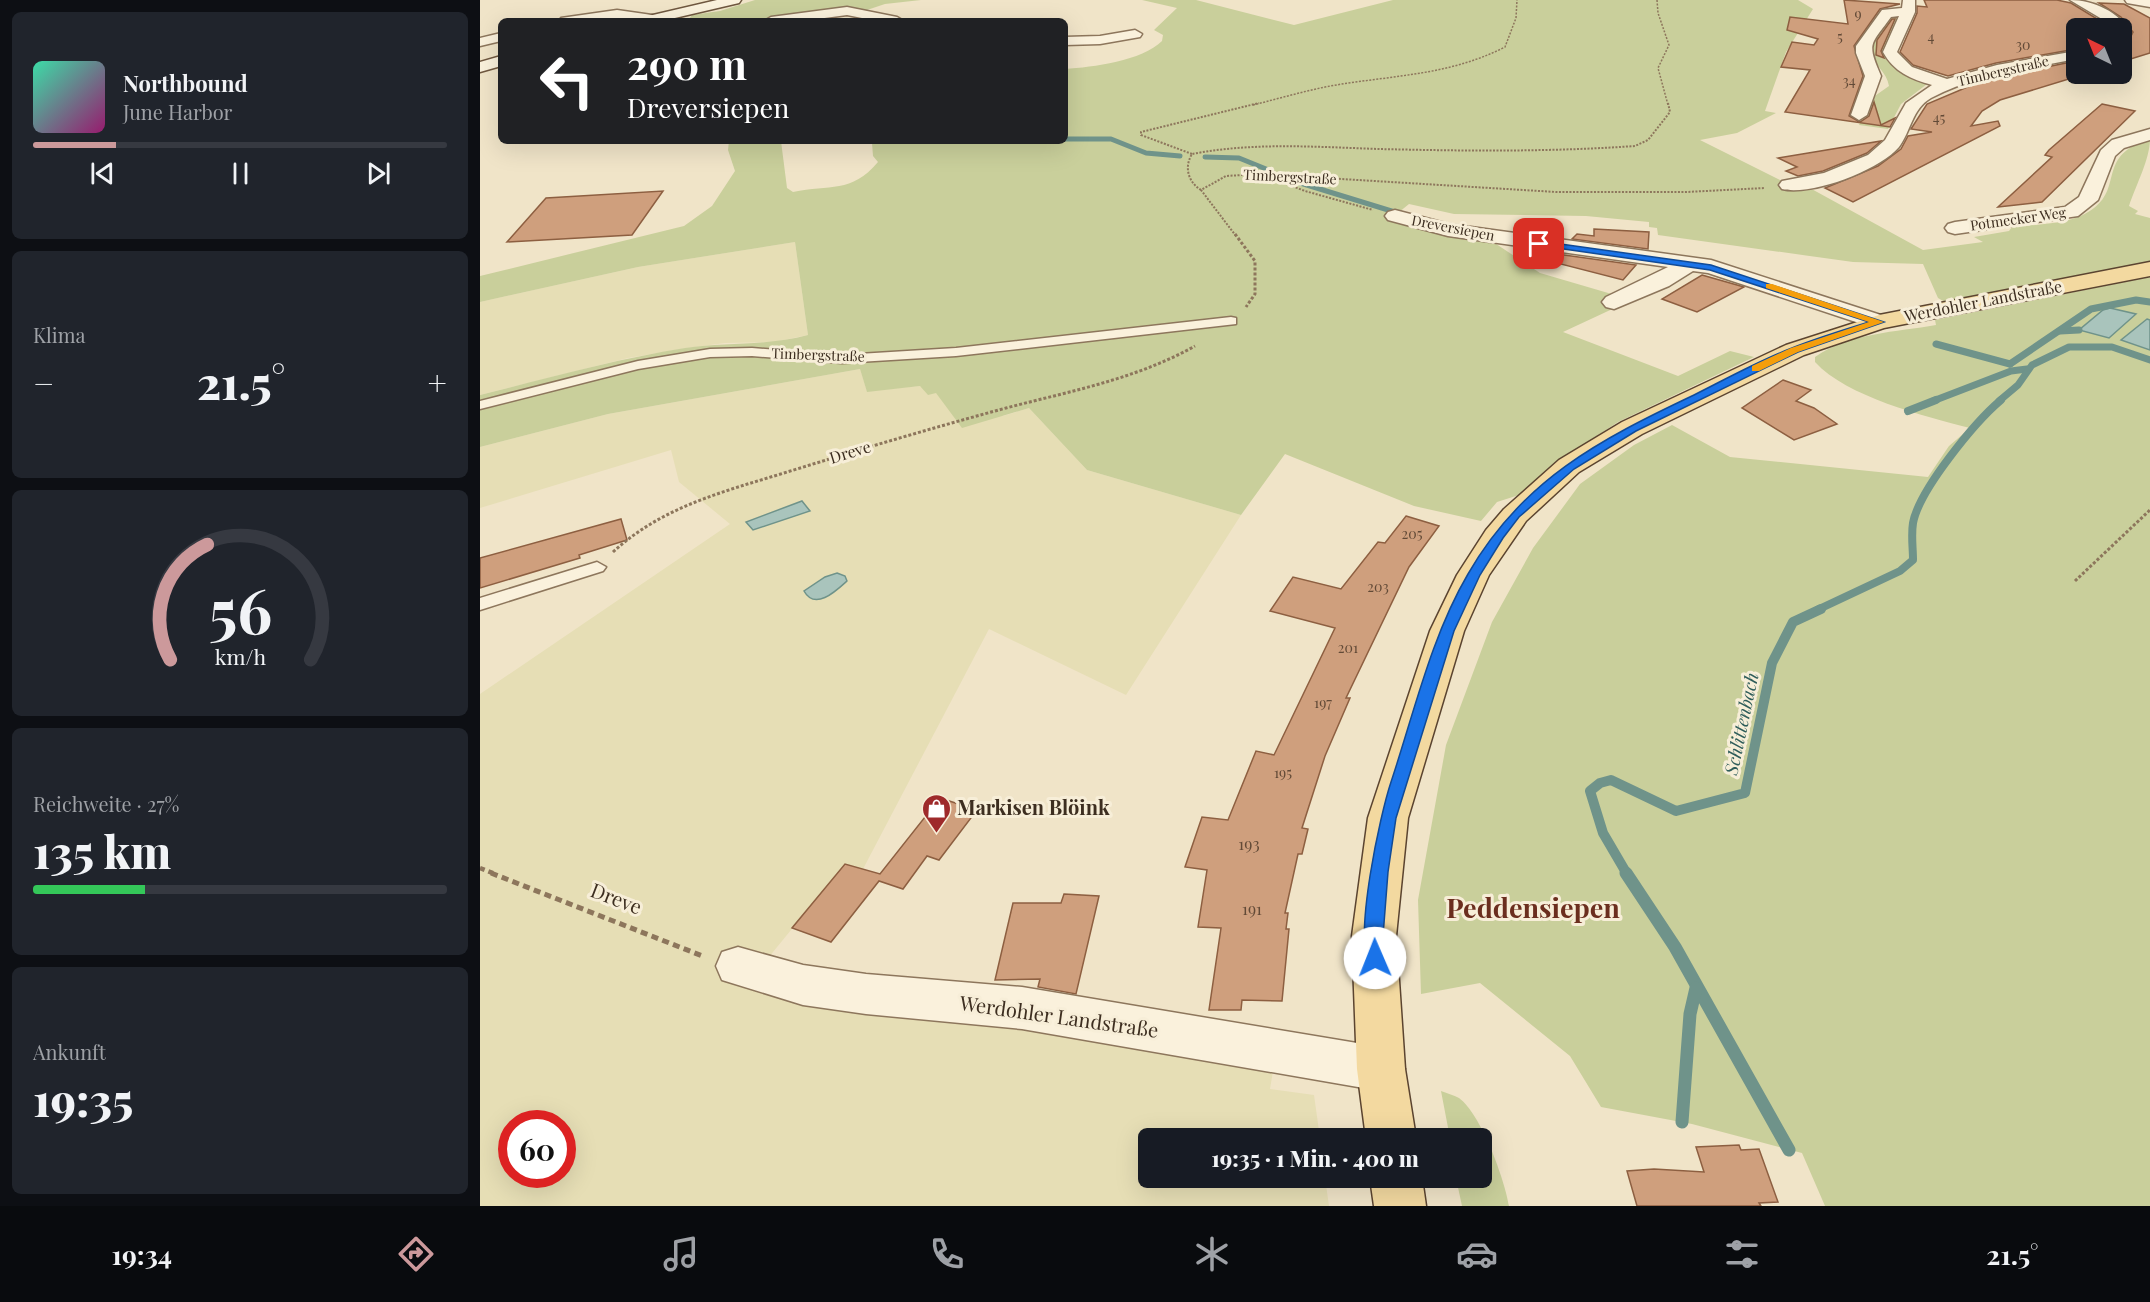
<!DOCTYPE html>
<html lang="de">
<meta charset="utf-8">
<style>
:root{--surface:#171b24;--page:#20242c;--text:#f1f3f6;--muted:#9ea1a6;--line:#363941;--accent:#cc999b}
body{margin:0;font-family:"Playfair Display",serif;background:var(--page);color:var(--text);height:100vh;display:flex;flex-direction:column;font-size:22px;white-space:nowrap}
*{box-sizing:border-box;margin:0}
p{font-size:20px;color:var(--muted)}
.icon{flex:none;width:33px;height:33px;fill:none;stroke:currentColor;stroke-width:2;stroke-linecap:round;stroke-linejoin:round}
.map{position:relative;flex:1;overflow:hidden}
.drawer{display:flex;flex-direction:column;gap:12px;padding:12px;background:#0d0f14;width:480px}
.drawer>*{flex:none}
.hud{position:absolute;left:18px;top:18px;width:570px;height:126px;border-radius:9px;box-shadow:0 6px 24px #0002;background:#202124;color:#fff;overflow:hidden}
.needle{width:39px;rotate:317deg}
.tools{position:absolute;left:1586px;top:18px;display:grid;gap:12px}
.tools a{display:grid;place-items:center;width:66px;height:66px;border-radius:9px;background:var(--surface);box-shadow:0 6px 24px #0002;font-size:30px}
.speed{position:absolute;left:18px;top:1110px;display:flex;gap:12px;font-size:30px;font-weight:700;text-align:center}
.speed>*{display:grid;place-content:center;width:78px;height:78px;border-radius:50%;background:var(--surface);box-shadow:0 6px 24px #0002;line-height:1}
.speed .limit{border:9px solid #d22;background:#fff;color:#111}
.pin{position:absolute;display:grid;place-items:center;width:51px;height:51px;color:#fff;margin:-26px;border-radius:12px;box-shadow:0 3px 9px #0006}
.me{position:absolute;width:66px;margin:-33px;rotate:359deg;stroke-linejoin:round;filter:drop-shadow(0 0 4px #0008)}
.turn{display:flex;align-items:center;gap:21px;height:126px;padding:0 30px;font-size:27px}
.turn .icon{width:78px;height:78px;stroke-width:2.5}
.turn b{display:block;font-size:42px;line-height:51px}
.big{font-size:45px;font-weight:800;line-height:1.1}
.drawer .tile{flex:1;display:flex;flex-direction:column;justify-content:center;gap:9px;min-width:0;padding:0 21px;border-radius:9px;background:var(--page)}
.drawer .dial{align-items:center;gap:0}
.dial svg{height:156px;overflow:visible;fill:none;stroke:var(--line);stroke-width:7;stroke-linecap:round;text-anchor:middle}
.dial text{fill:var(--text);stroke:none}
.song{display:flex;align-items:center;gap:18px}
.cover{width:72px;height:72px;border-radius:9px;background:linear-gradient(135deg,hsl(160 70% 55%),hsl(320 70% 35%))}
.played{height:6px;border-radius:3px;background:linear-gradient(90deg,var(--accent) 20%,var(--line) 20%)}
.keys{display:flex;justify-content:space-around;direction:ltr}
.heat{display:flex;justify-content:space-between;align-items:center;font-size:33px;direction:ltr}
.charge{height:9px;border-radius:4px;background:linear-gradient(90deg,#34c759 27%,var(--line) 0)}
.trip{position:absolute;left:658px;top:1128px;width:354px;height:60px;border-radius:9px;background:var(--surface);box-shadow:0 6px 24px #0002;font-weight:800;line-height:60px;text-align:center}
.tab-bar{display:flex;height:96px;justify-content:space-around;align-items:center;background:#090b0e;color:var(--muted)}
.tab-bar .icon{width:42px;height:42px}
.tab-bar .selected{color:var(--accent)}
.tab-bar b{font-size:27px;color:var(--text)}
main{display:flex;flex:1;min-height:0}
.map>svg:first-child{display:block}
</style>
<main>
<section class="drawer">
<div class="tile">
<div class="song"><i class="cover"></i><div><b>Northbound</b><p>June Harbor</p></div></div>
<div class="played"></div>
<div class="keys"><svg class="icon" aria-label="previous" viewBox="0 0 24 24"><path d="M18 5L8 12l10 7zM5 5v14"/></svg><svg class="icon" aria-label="pause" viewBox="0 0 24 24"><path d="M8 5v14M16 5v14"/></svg><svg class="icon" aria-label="next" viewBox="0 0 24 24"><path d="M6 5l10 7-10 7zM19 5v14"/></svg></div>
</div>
<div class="tile"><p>Klima</p>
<div class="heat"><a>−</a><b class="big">21.5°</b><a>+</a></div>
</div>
<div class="tile dial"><svg viewBox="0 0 100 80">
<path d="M14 69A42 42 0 1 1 86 69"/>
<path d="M14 69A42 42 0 0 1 33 10" stroke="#cc999b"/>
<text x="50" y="56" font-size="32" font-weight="700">56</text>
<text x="50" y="72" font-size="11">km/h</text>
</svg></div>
<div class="tile"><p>Reichweite · 27%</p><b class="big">135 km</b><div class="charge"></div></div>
<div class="tile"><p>Ankunft</p><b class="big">19:35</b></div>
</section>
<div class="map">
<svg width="1670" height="1206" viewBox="0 0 1670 1206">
<rect width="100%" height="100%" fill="#f0e4c8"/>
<g fill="#e6deb5" fill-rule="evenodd">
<polygon points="315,242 328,335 294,342 245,343 207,348 148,358 0,395 0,302 158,267"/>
<path d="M380,369L387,391L440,386L523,416L549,408L607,470L761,515L646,695L509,629L383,869L365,864L284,963L794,1065L790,1089L834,1095L840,1138H669V1178H845L849,1206H0V694L250,524L199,482L191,450L0,508V447L128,414ZM32,1124H82V1174H32Z"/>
</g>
<g fill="#c9cf9b">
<polygon points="275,0 441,0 405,4 384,11 369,8 282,21 209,19 212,15 240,11"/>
<path d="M662,0H716L814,25L913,0H1318L1333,9L1306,52L1285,111L1296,113L1257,133L1220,140L1304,182L1317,181L1443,250L1503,242L1494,237L1529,231L1532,227C1558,224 1593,225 1614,208C1643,186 1617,155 1670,139C1670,159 1656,185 1649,206L1658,211L1655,214L1670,218V263L1465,302L1458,298L1443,264L1373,262L1178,235L1177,228L1169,227V222L1106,216L974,214L929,204L918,213L1004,236L1060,273L1135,295L1141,305L1083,332L1198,376L1250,351L1274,357L1138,422L1079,461L1039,495L1017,502L1001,521L934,506L805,454L761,515L607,470L549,408L482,428L456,393L448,395L440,386L387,392L380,369L128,414L0,447V395C68,378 136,359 205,348C246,342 288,346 328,335L315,242L158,267L0,302V276L204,226L232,206L255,171L248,150L249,141H301L307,188L313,192C350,184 371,194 398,162L393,156L392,143L389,141H585V69C613,67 662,61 682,41L683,35L674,30L697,8Z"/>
<path d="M1420,13L1404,53L1422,71L1447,84L1421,104L1408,129L1379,125L1392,98L1409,86C1407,72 1393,63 1387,50L1410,15Z"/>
<path d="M1670,277V1206H1345L1322,1153L1212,1124L1121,1107L1090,1056L1000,983L941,994L938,900L966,745L1012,622L1053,548L1100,484L1154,445L1192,425L1250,457L1448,477L1469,446L1490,428C1444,416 1367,397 1335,362V357C1369,333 1417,332 1456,325L1455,320Z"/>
<path d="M961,1091C966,1093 974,1095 979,1098C1001,1114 1025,1180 1029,1206H982L976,1178H1002V1138H970Z"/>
</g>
<g fill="#a9c4bc" stroke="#6f938a" stroke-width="1.5">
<polygon points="1630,308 1656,314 1629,338 1599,330 1623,310"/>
<polygon points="1667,319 1670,320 1670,350 1641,340"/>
<polygon points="322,501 330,511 273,530 266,522"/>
<path d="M357,573L365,576L367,581C356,591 335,611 324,591L345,577Z"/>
</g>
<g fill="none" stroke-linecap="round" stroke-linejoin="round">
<g stroke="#6f938a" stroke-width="5">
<polyline points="585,139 631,139 666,153 700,156"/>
<polyline points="725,157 759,158 791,171"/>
<polyline points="817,182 918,213"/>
</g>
<g stroke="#6f938a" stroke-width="7">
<polyline points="1580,331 1599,330"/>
<polyline points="1456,344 1530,364"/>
<polyline points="1530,364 1611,309 1656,300 1670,302"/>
<polyline points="1453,401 1531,371 1547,369"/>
<polyline points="1519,401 1538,385 1552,365 1589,347 1632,347 1670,360"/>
</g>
<g stroke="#6f938a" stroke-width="8">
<polyline points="1428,411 1456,400"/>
<path d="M1337,610L1420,571L1433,560C1433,548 1431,535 1433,523C1439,490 1495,422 1521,400"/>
</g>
<polyline stroke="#6f938a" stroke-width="10" points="1147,874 1123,833 1110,791 1120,783 1131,780 1196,811 1265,793 1292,663 1313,622 1341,609"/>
<g stroke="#6f938a" stroke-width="13">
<polyline points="1146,873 1195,947 1309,1150"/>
<polyline points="1202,1122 1210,1014 1216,988"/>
</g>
</g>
<g fill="#cf9f7d" stroke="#8d5f41" stroke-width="1.5">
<polygon points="1364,0 1420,4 1400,9 1374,46 1383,76 1369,116 1380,122 1389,116 1394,102 1401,125 1415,118 1410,127 1305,112 1330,70 1301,67 1312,42 1334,45 1338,39 1307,30 1310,17 1368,24"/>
<polygon points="1444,0 1577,0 1591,3 1632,28 1596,28 1596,49 1516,63 1468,76 1433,65 1420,52 1437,13 1437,6 1447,7"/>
<polygon points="1619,3 1644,4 1670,18 1670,53 1641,62 1641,44 1648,42 1653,32 1641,17"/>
<polygon points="1412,19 1415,19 1401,51 1404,58 1396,55 1397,40"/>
<polygon points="1596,61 1596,74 1605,74 1520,100 1502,111 1491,126 1518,121 1520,126 1373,202 1345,188 1398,166 1421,149 1428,136 1452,132 1431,129 1447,104 1504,80"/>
<polygon points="1622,104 1655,111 1562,202 1518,207 1572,157 1565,155 1569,150"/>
<polygon points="1401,141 1387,153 1343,171 1318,176 1306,171 1317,167 1298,158"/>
<polygon points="183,191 152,235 27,242 66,198"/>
<polygon points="1114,229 1169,232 1168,249 1092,239 1097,234 1114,236"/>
<polygon points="1077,254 1156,265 1143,280 1069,261"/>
<polygon points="1222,275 1264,287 1217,312 1182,299"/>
<polygon points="1303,380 1331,390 1316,401 1334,408 1357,424 1314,440 1262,408"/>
<polygon points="926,516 959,526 929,567 866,698 870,698 845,756 822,828 828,829 822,854 818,854 805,913 808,913 806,929 809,929 802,1001 762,1000 761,1010 729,1010 741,928 718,927 727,870 705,867 722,817 748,820 776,751 794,755 855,628 790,611 813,577 861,589 898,542 905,543"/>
<polygon points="141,519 147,540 99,555 100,558 0,588 0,558"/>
<polygon points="460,798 497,810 459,860 447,856 423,889 399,881 351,942 312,928 365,864 400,874"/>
<polygon points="584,894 619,896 596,994 558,987 560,979 515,980 533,903 581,903"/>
<polygon points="1259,1145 1261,1150 1279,1149 1298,1202 1279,1203 1281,1206 1157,1206 1147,1171 1174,1169 1224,1172 1216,1147"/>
</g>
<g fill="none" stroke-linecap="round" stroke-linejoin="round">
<defs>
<g id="service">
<polygon points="751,317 756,318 756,324 476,356 362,363 272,356 230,357 158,369 0,409 0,401 158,361 230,349 272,348 362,355 476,348"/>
<polygon points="117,562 126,567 123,571 0,610 0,598"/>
</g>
<g id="minor">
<path d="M1423,0H1435V12L1417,52L1432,67L1467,79L1517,65L1596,51V59C1547,69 1496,74 1451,98C1432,109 1431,131 1419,147C1400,170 1332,196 1302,189L1299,185L1302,181L1344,173L1388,155L1405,140L1426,103L1452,85C1431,79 1414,72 1403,52L1419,16L1411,17C1391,45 1386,42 1401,76L1387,115L1379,120L1371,115L1385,76L1376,53V46L1402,10L1422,8Z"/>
<path d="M1590,0C1614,0 1639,12 1651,33L1646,41L1641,42V28H1635L1632,25Z"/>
<polygon points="1645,0 1670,0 1670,7 1647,3"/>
<polygon points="367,7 417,17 424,21 397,21 367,15 322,21 284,21 291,17"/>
<polygon points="137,10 193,18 195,21 137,18 79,21 81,18"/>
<polygon points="655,30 662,34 660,37 620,44 585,45 585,37 620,36"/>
<polygon points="21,33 21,41 0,46 0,38"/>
<polygon points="1670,129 1670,140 1644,148 1635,156 1618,200 1598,216 1475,234 1468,232 1465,228 1468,224 1475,222 1585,207 1599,197 1621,150 1632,140"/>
<polygon points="915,210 969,224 1231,260 1407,317 1411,322 1407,327 1391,327 1228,273 1213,271 1189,286 1134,309 1126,307 1122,302 1126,297 1188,267 968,236 908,220 905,216 908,212"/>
<polygon points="258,947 323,965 386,974 542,987 901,1047 918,1053 925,1069 918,1085 901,1091 542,1029 386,1014 323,1005 242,980 236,966 242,952"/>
</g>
<g id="secondary">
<polygon points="237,0 261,0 259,3 182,21 158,21 160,18"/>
<polygon points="21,56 21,66 0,72 0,62"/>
</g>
<g id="primary">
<polygon points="1670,262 1670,276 1404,328 1324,355 1162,434 1099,472 1046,521 1009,575 984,631 928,818 916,936 925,1069 936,1138 886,1138 877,1069 872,936 888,818 950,631 977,575 1006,530 1024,509 1079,460 1142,422 1306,345 1399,315"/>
<polygon points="890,1178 942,1178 946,1206 894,1206"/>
</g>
</defs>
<use href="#service" stroke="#8d765c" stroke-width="3"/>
<use href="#minor" stroke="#8d765c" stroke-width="3"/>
<use href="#secondary" stroke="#6f573f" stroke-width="3"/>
<use href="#primary" stroke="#5b4430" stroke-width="3"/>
<g stroke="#8d765c" stroke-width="1.5" stroke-dasharray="2 1.5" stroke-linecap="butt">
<polyline points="1177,0 1178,13 1189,45 1178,68 1188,105"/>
<path d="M773,105C797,99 821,92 845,87C908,75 966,77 1025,47L1036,18L1037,0"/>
</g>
<g stroke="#8d765c" stroke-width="2" stroke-dasharray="2 1.5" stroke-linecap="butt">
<polyline points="712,154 661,135 661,132 779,103"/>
<polyline points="783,175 825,191 893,210"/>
<path d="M721,190C708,182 704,167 712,154C774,142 837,147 899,149C984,151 1070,152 1155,146L1168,140L1190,112L1188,103"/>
<polyline points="756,236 721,190 746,176 779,174 1076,192 1206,192 1285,188"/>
</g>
<g stroke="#8d765c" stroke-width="3" stroke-dasharray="3 2" stroke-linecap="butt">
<polyline points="755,234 775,261 775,294 766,307"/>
<path d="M133,552C182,507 242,492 304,473C378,450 452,428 526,408C591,391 656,379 715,346"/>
<polyline points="1595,581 1670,510"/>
</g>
<polyline stroke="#8d765c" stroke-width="4.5" stroke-dasharray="5 4" stroke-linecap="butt" points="0,868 15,874"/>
<polyline stroke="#8d765c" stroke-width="5" stroke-dasharray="7 4.5" stroke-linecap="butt" points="11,873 225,957"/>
<use href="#service" fill="#faf1dc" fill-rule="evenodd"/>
<use href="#minor" fill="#faf1dc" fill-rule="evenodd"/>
<use href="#secondary" fill="#faf1dc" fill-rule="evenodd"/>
<use href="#primary" fill="#f3d9a0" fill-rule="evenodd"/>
</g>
<path fill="#1a73e8" stroke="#114b97" stroke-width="1.5" d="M1059,241L1231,265L1404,322L1318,352L1156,431L1094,469L1039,517L1023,538L1000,575L974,631L916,818L908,872L903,936L904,958L902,964L895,966L889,964C874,935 900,815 911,782C934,713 951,637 988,574C1042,480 1119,440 1214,395C1246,379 1278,361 1312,348C1337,338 1363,330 1389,322L1230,270L1056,245L1055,244Z"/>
<polygon fill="#f59e0b" points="1286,284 1292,284 1404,322 1318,352 1279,371 1272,371 1272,366 1311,348 1389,322 1286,288"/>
<defs>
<symbol id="shop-pin" viewBox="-11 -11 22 30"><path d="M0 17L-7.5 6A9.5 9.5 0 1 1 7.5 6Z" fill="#9e2a2b" stroke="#f7eed8"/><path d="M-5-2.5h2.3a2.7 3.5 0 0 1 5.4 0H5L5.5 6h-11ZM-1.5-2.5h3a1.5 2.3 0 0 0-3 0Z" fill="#fff"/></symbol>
</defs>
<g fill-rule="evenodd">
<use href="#shop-pin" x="440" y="792" width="33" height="45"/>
</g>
<g text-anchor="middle" stroke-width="6" stroke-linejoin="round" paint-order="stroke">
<g font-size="14" fill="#624a37">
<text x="1378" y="19">9</text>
<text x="1360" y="42">5</text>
<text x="1451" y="42">4</text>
<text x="1543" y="50">30</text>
<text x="1369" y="86">34</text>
<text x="1459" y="123">45</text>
<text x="932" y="539">205</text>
<text x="898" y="592">203</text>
<text x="868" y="653">201</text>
<text x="843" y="708">197</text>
<text x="803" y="778">195</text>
</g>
<g font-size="14" fill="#3d2e20" stroke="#f7eed8">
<text transform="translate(1523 71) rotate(-13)" y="5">Timbergstraße</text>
<text transform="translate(810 177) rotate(3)" y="5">Timbergstraße</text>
<text transform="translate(1538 219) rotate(-8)" y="5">Potmecker Weg</text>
<text transform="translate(973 228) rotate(11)" y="5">Dreversiepen</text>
<text transform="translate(338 355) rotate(2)" y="5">Timbergstraße</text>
</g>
<g font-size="16" fill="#3d2e20" stroke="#f7eed8">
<text transform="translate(1503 301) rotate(-11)" y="6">Werdohler Landstraße</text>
<text transform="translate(370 452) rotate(-17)" y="6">Dreve</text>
</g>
<g font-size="16" fill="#624a37">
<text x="769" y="850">193</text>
<text x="772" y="915">191</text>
</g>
<g font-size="18" font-style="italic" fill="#2f5d5a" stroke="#f7eed8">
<text transform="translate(1262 724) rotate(-78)" y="6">Schlittenbach</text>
</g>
<g font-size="20" font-weight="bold" fill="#3d2e20" stroke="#f7eed8" text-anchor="start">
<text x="477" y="815">Markisen Blöink</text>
</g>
<g font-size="20" fill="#3d2e20" stroke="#f7eed8">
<text transform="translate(136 899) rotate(21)" y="7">Dreve</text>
<text transform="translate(579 1017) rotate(8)" y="7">Werdohler Landstraße</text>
</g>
<g font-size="27" font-weight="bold" fill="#6b2e1e" stroke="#f7eed8">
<text x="1053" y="918">Peddensiepen</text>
</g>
</g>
</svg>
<div class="tools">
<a><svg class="needle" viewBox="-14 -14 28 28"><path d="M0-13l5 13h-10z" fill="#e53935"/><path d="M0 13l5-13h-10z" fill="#9ea1a6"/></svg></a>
</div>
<div class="speed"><div class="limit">60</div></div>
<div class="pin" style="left:1059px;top:244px;background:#d93025"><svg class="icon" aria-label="arrive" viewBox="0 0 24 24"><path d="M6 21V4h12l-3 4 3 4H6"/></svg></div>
<svg class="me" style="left:895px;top:958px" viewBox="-20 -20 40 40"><circle r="19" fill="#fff"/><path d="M0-13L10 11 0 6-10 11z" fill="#1a73e8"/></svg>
<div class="trip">19:35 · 1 Min. · 400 m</div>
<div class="hud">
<div class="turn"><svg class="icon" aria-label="left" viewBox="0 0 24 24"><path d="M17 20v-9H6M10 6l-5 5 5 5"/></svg><div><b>290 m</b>Dreversiepen</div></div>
</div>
</div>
</main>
<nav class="tab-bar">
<b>19:34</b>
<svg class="icon selected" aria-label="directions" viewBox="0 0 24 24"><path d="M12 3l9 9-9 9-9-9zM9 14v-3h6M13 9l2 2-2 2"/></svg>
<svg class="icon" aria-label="music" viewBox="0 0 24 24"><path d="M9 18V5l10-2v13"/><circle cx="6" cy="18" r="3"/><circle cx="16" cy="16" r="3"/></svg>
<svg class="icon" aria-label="phone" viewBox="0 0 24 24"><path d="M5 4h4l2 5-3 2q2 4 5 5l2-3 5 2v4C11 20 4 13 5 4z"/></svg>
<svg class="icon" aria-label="climate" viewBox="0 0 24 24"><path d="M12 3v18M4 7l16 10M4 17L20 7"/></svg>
<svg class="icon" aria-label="car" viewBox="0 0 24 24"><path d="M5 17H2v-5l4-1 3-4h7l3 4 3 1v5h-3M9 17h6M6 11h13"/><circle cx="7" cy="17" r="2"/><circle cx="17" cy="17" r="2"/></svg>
<svg class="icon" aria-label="filters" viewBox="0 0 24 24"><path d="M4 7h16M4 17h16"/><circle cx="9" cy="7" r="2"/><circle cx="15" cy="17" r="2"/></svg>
<b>21.5°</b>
</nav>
